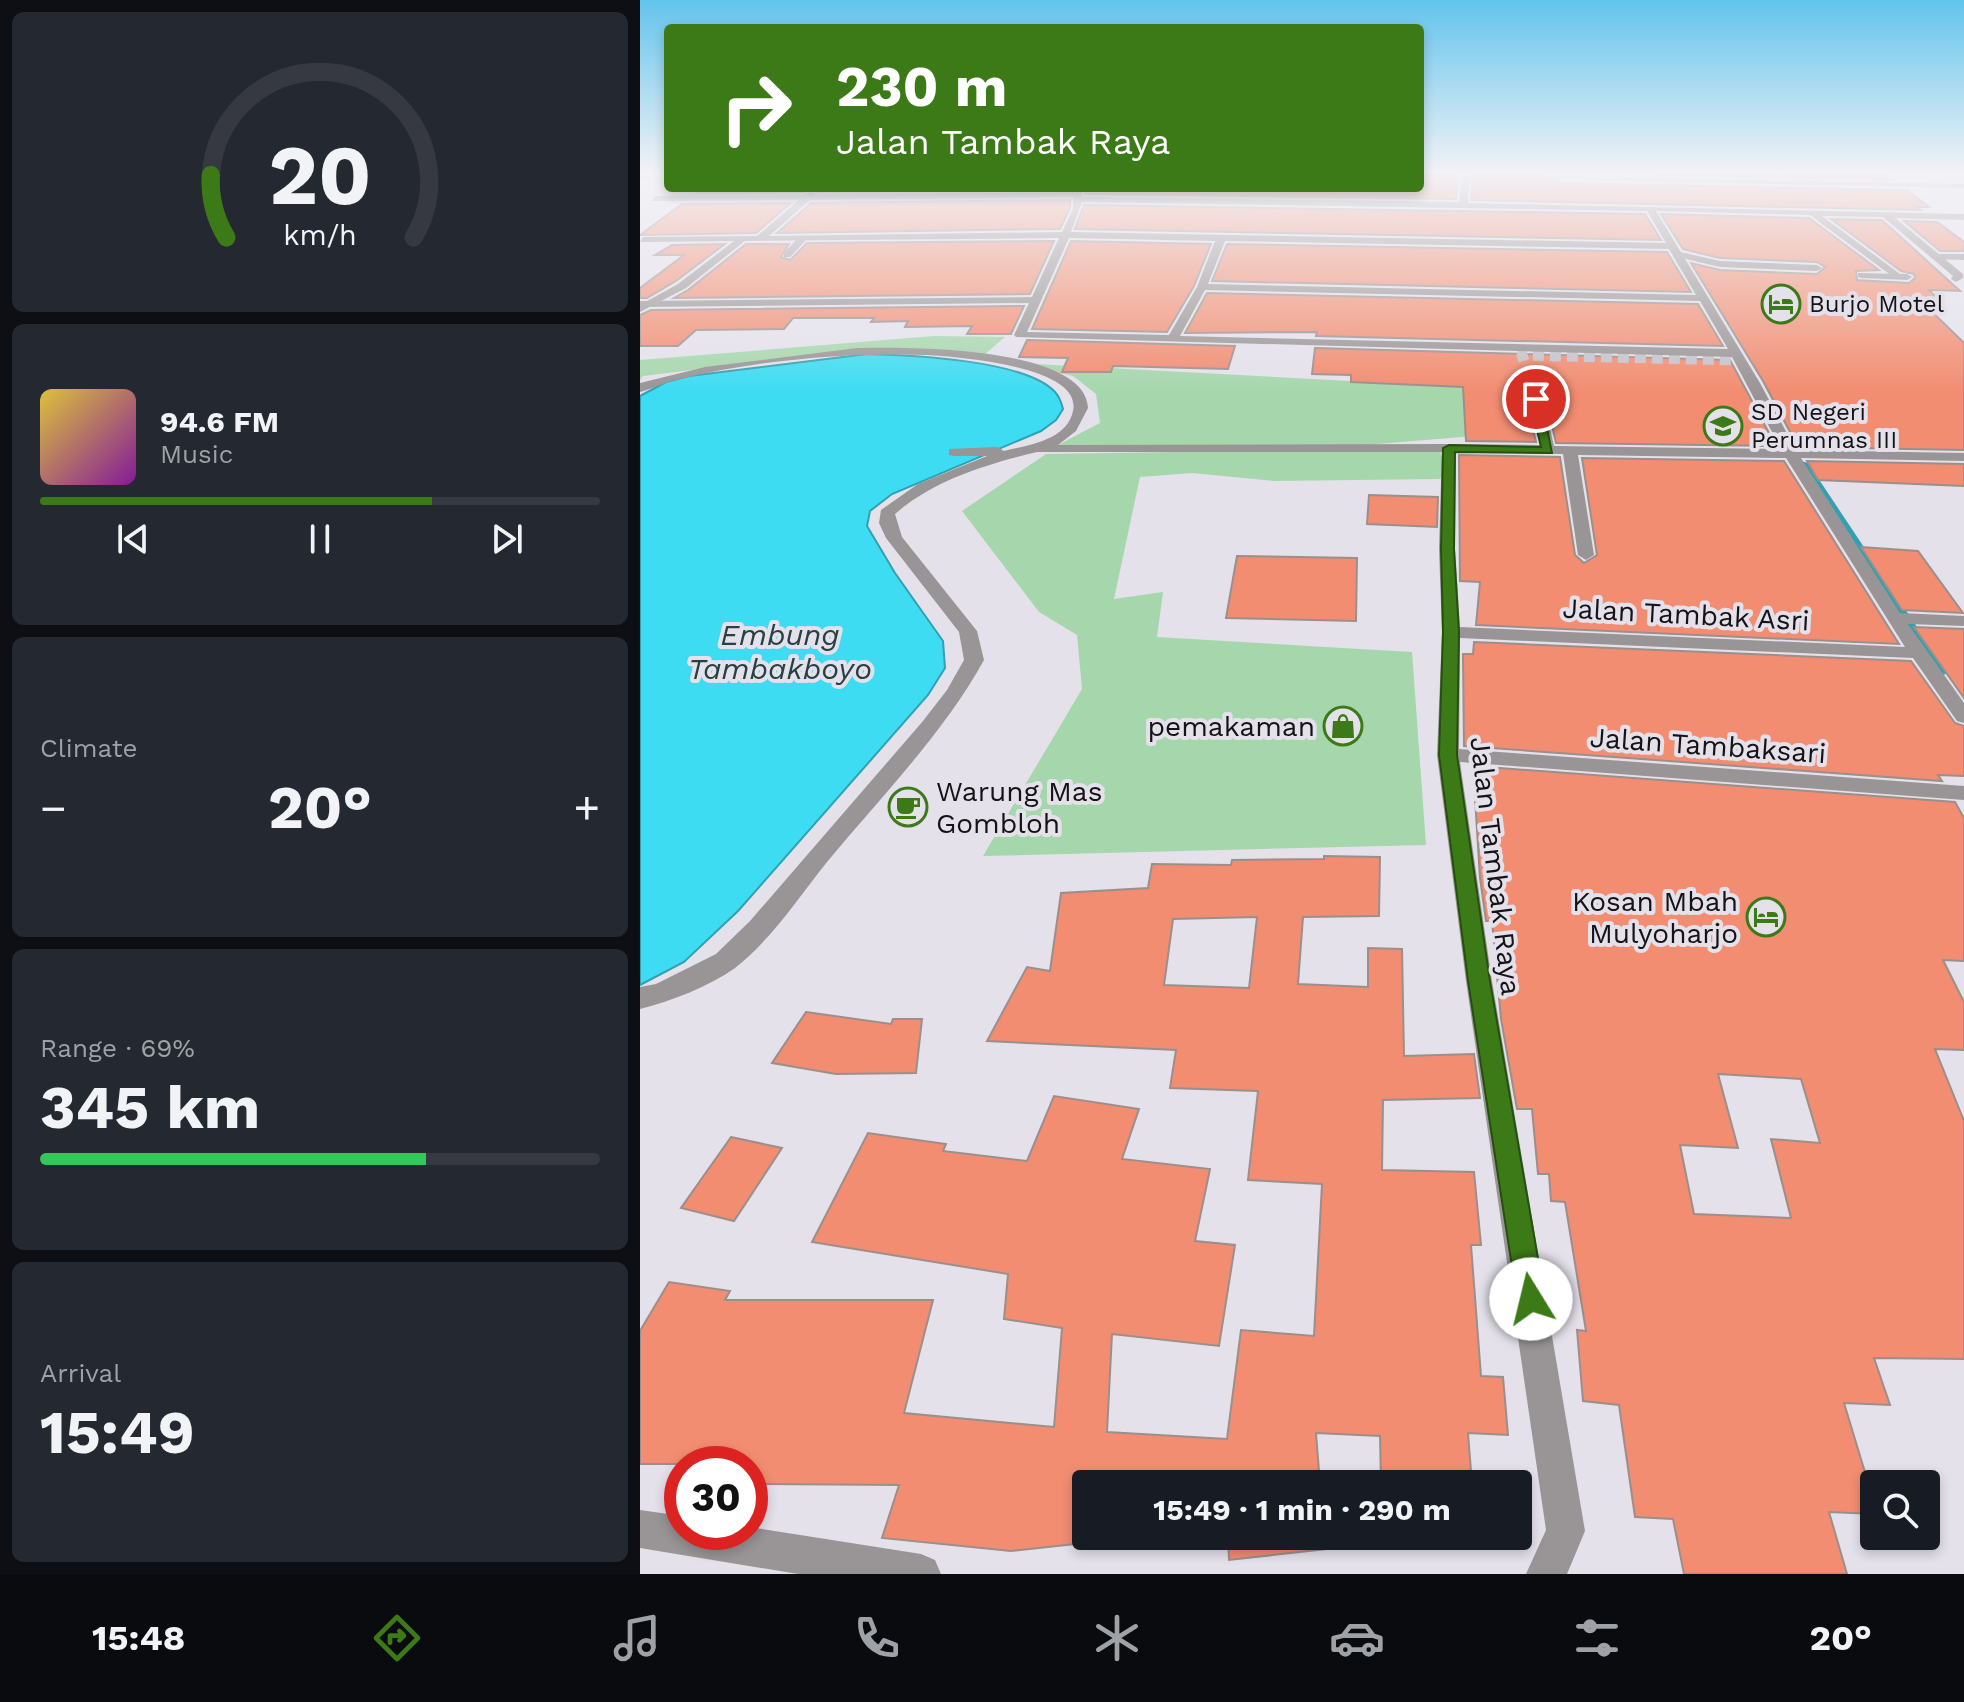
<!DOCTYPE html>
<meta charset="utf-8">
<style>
:root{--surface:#171b24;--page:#242831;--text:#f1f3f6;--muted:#9ea1a6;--line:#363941;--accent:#3c7a17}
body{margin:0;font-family:"Work Sans",sans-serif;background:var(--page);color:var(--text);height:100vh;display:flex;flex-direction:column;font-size:30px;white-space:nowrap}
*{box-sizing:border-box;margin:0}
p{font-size:26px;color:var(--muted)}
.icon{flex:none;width:44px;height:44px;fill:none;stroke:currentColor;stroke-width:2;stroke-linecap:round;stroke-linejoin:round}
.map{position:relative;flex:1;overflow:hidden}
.drawer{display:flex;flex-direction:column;gap:12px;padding:12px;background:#0d0f14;width:640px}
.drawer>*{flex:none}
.banner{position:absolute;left:24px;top:24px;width:760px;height:168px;border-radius:8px;box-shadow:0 4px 12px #0003;background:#3c7a17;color:#fff;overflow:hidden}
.tools{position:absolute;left:1220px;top:1470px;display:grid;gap:16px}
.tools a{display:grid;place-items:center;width:80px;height:80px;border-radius:8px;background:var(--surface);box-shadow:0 4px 12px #0003;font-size:40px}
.speed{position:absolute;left:24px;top:1446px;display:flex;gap:16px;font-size:40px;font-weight:700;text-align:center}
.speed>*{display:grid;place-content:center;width:104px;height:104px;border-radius:50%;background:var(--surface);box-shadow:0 4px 12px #0003;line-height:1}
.speed .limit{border:12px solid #d22;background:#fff;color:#111}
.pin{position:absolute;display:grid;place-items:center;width:68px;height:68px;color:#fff;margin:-34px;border:4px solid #fff;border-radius:50%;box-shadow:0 2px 8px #0007}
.me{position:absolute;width:88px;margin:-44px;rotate:351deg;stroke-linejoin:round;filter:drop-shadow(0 0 6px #0008)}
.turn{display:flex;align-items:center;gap:28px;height:168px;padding:0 40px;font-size:36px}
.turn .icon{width:104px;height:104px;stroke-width:2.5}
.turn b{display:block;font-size:56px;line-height:68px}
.big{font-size:60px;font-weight:700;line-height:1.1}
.drawer .tile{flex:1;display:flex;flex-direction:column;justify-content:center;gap:12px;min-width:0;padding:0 28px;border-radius:12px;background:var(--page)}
.drawer .dial{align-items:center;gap:0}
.dial svg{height:208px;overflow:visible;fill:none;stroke:var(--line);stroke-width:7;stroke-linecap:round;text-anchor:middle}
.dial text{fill:var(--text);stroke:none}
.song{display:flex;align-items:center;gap:24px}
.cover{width:96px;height:96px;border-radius:12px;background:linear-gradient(135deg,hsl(50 70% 55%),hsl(290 70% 35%))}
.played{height:8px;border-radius:4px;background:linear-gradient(90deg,var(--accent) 70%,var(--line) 70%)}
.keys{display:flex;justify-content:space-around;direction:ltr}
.heat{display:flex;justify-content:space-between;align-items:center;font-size:44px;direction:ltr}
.charge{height:12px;border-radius:6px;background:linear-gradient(90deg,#34c759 69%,var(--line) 0)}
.trip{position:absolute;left:432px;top:1470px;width:460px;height:80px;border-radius:8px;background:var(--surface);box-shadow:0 4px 12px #0003;font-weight:700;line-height:80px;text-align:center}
.menu{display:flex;height:128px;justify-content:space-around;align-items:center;background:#090b0e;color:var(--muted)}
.menu .icon{width:56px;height:56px}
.menu .active{color:var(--accent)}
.menu b{font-size:36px;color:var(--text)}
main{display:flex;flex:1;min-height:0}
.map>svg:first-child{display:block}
</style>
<main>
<section class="drawer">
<div class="tile dial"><svg viewBox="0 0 100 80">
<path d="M14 69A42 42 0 1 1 86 69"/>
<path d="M14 69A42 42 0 0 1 8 45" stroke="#3c7a17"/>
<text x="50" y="56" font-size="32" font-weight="700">20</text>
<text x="50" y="72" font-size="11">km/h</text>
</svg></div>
<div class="tile">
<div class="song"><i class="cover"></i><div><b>94.6 FM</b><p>Music</p></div></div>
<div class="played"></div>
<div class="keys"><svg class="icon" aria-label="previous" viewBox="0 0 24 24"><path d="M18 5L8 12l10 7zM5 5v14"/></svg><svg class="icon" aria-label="pause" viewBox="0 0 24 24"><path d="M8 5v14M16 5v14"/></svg><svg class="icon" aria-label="next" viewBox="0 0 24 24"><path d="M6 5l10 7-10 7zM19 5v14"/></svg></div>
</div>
<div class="tile"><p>Climate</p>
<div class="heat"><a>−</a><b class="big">20°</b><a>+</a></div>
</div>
<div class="tile"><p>Range · 69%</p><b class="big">345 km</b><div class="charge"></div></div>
<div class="tile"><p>Arrival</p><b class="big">15:49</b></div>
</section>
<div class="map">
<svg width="1324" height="1574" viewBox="0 0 1324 1574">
<rect width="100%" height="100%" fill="#e4e1eb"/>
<g fill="#a6d7ac">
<path d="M294,336L365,337L344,355C230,346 117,362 3,376L0,380V360Z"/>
<polygon points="376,363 823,387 833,436 726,445 414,447 460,423 456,394 433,376"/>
<polygon points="727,449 800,450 805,472 800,479 634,481 552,473 500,477 474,599 523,592 517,637 772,652 786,845 343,856 442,689 437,635 399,612 322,511 406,454"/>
</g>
<path fill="#3ddcf2" stroke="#31a0b0" stroke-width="2" d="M227,354C270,355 386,360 415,392C420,397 421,402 423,409L416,420L401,431L252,494L230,511L227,526L255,573L303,641L305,668L288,695L98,911L44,962L0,985V396L26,382L49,376Z"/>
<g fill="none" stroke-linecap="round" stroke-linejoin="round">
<polygon fill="#31a0b0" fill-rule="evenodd" points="1161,461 1168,463 1307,672 1306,674 1302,675 1297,672 1160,463"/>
</g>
<g fill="#f28d72" stroke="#9b8f8c" stroke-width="2" fill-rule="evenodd">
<polygon points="782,172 819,172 816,199 445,194 445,188 698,191 698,188 786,188"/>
<polygon points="833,172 904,172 908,180 921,183 1267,190 1289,207 1276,207 1280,210 831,200"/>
<polygon points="916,172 1245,172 1255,180 921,173"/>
<polygon points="64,188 431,188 431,189 176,192 171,188 164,192 57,193"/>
<polygon points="430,200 430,208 420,229 137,233 171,203"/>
<polygon points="151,203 116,233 0,235 42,204"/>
<polygon points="444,205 1005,214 1021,240 435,229"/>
<polygon points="1021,214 1169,218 1239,270 1216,271 1217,280 1269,283 1275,278 1274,274 1261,271 1191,219 1242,220 1320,291 1289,290 1302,303 1282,302 1324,343 1324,450 1158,447 1123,381 1051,263 1080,270 1177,274 1185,267 1177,262 1080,258 1043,249"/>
<polygon points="1264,221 1297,222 1324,242 1324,251 1300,251"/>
<polygon points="414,241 390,294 34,298 48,290 106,244 149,244 141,257 150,260 167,243"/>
<polygon points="431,241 571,244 554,286 527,332 392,329"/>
<polygon points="85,244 36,281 7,298 0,298 0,288 44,255 15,255 32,245"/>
<polygon points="587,244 1027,252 1051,292 572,281"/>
<polygon points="567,293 1058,304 1083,346 676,336 677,332 545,333"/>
<polygon points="384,306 371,334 327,334 332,326 265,327 268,321 231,322 234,318 153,318 144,329 56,330 38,346 0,346 0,315 11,310"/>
<polygon points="387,340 595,346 588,369 473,366 471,372 422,372 428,358 379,357"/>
<polygon points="675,348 1090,360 1136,446 916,443 906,398 897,392 886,400 896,442 826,441 823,387 711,382 711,375 672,374"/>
<polygon points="819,455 920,457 935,555 944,563 957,555 942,458 1144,461 1259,644 836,625 840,582 820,581"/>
<polygon points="1167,461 1324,464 1324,486 1178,480"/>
<polygon points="729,495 798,497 797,527 727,524"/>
<polygon points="1221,547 1278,551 1323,613 1262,610"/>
<polygon points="597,556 717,558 716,621 586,618"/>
<polygon points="1274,627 1324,629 1324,698"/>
<polygon points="834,642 1271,661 1315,723 1324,726 1324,776 1298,775 1302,781 824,746 823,654 833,654"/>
<path d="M833,766L1315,802L1324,818V961L1303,960L1324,1002V1050L1295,1049L1324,1121V1359L1234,1358L1250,1405L1204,1403L1234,1502V1514L1189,1512L1207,1574H1044L1033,1519L995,1517L979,1405L943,1401L937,1330L946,1331L925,1202L911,1201L909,1174H898L892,1109H877L861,1019L852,921H846L840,878ZM1078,1074L1161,1079L1180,1143L1131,1139L1151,1218L1054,1214L1040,1145L1098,1148Z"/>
<path d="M684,856L740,857L739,916L663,917L658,984L728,987V948L762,949L764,1056L834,1054L840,1098L743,1100L742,1170L834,1172L841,1245H831L841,1376L863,1377L868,1435L828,1433L832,1484H741L740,1436L676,1433L680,1484H446V1536H462V1541L371,1551L242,1538L259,1485L110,1484V1464H0V1331L29,1282L90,1291L85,1300H293L264,1413L414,1427L422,1328L364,1319L368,1274L172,1242L228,1133L306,1144L303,1151L387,1161L414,1096L499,1109L482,1159L570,1169L555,1241L595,1245L579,1346L472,1334L467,1432L587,1439L601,1330L674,1336L682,1184L608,1180L618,1091L530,1088L536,1050L347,1041L387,967L410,971L421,893L508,888L512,864L591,865L592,860L684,859ZM617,917L609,988L524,985L533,919Z"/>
<polygon points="166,1012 251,1024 253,1019 282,1019 276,1073 196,1074 132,1063"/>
<polygon points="91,1137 142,1148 94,1221 41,1208"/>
<polygon points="588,1536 685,1536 686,1549 589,1560"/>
</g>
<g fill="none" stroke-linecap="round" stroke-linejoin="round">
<polyline stroke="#c5c2cb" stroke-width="11" stroke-dasharray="11 6" stroke-linecap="butt" points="889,377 882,355 1100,360"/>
<polyline stroke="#c5c2cb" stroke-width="14" stroke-dasharray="14 7" stroke-linecap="butt" points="888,375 896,399"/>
<g fill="#999495" fill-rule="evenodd">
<polygon points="98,238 106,240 46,288 0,312 0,305 38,284"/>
<polygon points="158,238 166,240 150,257 144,257 144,253"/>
<polygon points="1036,251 1080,261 1177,265 1182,268 1177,271 1080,267 1033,256"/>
<polygon points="1289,254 1324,254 1324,260 1292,259"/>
<polygon points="1218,273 1267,274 1272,277 1267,280 1222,278 1218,277"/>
<path d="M217,348C262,347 445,345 448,408L436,431L418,445L809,444L816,448L809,452H397C347,464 294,480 255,514L262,537L337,631L344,660C303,734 241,797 187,862C159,897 131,940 95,968C68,987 31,1001 0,1009V987L16,984L76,954L110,921L283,721L307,690L324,660L319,632L246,538L239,523L241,510L278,484L347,456H314L309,455V449L357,447L364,451C389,445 427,440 433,411C443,366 318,357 288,355C206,352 120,360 40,379C26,382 14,388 0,392V383L65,367Z"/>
</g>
<g fill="#999495" fill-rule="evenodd">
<polygon points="20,172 28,172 28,174 0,181 0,177"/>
<path d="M822,172H830L828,203L1324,214V220L1255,218L1323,274V278L1316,282L1311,279L1313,276L1243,217L1182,216L1260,274V278L1256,279L1170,215L1016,211L1120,383L1156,450L1324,453V461L1161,458L1260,613L1324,616V626L1268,624L1324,703V723L1317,721L1273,658L820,638L819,749L1324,786V800L820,762L852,981L945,1531L927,1574H886L906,1530L826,981L797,755L802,632L799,549L802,448L809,444L900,445L889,399L896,395L903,399L914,446L1141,449L1092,357L376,337L374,335L389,303L0,307V301L392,297L419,238L0,242L3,237L117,236L159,200L12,201L15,196L165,195L171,191L175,195L434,192V188H442V197L819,202ZM433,197V209L422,232L129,236L170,200ZM442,202L1007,211L1026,243L431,232ZM429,238L575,241L557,287L529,335L387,332ZM585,241L1029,249L1056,295L568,284ZM565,290L1060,301L1088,349L540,336ZM816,452L923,454L938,555L946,560L954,555L938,455L1146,458L1265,647L820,627L815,549Z"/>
<polygon points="907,172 921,176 1324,184 1324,188 921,180 911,179"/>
<polygon points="0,1510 42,1516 42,1532 110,1532 110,1527 281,1554 295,1560 301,1574 158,1574 0,1548"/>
</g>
</g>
<linearGradient id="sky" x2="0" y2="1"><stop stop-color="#63c4ec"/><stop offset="0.44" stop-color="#f3f2f6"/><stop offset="1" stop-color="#f3f2f6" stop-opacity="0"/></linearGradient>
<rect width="1324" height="392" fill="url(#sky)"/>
<polygon fill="#3c7a17" stroke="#274f0f" stroke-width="2" points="896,396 901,399 912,453 815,452 814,549 819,632 817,755 850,981 905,1299 901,1309 891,1313 881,1309 877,1299 828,981 799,755 803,632 801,549 803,448 809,445 901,447 890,399"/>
<defs>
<symbol id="hotel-ring" viewBox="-11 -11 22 22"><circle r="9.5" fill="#e4e1eb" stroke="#3c7a17" stroke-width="1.5"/><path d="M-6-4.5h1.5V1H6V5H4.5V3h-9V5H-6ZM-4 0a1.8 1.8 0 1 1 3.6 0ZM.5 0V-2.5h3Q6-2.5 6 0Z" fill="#3c7a17"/></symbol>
<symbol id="school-ring" viewBox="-11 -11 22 22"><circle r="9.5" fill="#e4e1eb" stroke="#3c7a17" stroke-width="1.5"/><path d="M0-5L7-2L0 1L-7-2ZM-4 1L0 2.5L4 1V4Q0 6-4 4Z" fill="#3c7a17"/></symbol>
<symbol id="shop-ring" viewBox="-11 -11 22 22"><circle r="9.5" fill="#e4e1eb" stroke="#3c7a17" stroke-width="1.5"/><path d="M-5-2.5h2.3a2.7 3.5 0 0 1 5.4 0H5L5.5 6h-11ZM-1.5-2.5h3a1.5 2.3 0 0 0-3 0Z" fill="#3c7a17"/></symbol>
<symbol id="cafe-ring" viewBox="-11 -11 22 22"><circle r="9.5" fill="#e4e1eb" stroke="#3c7a17" stroke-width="1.5"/><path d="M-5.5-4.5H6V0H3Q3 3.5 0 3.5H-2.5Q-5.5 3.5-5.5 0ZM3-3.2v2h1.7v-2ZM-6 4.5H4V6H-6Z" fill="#3c7a17"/></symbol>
</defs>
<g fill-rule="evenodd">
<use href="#hotel-ring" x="1119" y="282" width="44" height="44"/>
<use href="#school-ring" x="1061" y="404" width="44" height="44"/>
<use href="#shop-ring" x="681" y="704" width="44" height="44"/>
<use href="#cafe-ring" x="246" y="785" width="44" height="44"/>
<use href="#hotel-ring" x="1104" y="895" width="44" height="44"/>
</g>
<g text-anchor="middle" stroke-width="8" stroke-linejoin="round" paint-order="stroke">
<g font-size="24" fill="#141316" stroke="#e4e1eb" text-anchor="start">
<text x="1169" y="312">Burjo Motel</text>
<text x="1111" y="420">SD Negeri<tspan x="1111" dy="28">Perumnas III</tspan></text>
</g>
<g font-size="28" fill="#141316" stroke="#e4e1eb">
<text transform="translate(1046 614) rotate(3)" y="10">Jalan Tambak Asri</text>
<text transform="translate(1068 745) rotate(4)" y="10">Jalan Tambaksari</text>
<text transform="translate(856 866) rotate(83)" y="10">Jalan Tambak Raya</text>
</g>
<g font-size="28" fill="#141316" stroke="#e4e1eb" text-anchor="end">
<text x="675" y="736">pemakaman</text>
<text x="296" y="801" text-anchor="start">Warung Mas<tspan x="296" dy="32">Gombloh</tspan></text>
<text x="1098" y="911">Kosan Mbah<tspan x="1098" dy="32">Mulyoharjo</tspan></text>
</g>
<g font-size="30" font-style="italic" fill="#274044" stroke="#e4e1eb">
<text x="140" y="645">Embung<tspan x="140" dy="34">Tambakboyo</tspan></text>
</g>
</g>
</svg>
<div class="tools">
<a><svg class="icon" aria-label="search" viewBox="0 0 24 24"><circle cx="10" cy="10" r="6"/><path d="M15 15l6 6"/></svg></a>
</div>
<div class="speed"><div class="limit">30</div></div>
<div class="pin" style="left:896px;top:399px;background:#d93025"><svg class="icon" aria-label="arrive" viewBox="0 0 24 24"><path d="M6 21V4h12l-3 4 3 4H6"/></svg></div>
<svg class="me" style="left:891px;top:1299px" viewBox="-20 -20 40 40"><circle r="19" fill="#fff"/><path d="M0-13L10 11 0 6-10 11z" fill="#3c7a17"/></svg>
<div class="trip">15:49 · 1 min · 290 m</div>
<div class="banner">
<div class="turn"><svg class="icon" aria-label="right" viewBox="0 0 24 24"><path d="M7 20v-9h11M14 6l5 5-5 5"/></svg><div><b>230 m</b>Jalan Tambak Raya</div></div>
</div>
</div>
</main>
<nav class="menu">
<b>15:48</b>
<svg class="icon active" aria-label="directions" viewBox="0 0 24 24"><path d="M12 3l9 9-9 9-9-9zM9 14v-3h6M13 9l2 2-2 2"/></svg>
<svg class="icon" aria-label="music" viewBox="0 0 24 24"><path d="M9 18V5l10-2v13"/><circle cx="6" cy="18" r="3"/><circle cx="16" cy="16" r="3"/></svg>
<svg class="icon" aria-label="phone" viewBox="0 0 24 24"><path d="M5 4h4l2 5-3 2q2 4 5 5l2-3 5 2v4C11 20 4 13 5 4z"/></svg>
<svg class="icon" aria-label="climate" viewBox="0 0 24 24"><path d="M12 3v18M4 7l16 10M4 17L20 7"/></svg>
<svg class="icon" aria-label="car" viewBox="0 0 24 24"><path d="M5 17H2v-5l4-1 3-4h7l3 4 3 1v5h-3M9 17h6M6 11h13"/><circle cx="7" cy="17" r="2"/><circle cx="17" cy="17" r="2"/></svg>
<svg class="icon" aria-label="filters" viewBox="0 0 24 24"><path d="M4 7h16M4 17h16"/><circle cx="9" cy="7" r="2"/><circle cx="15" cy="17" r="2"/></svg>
<b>20°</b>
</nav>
